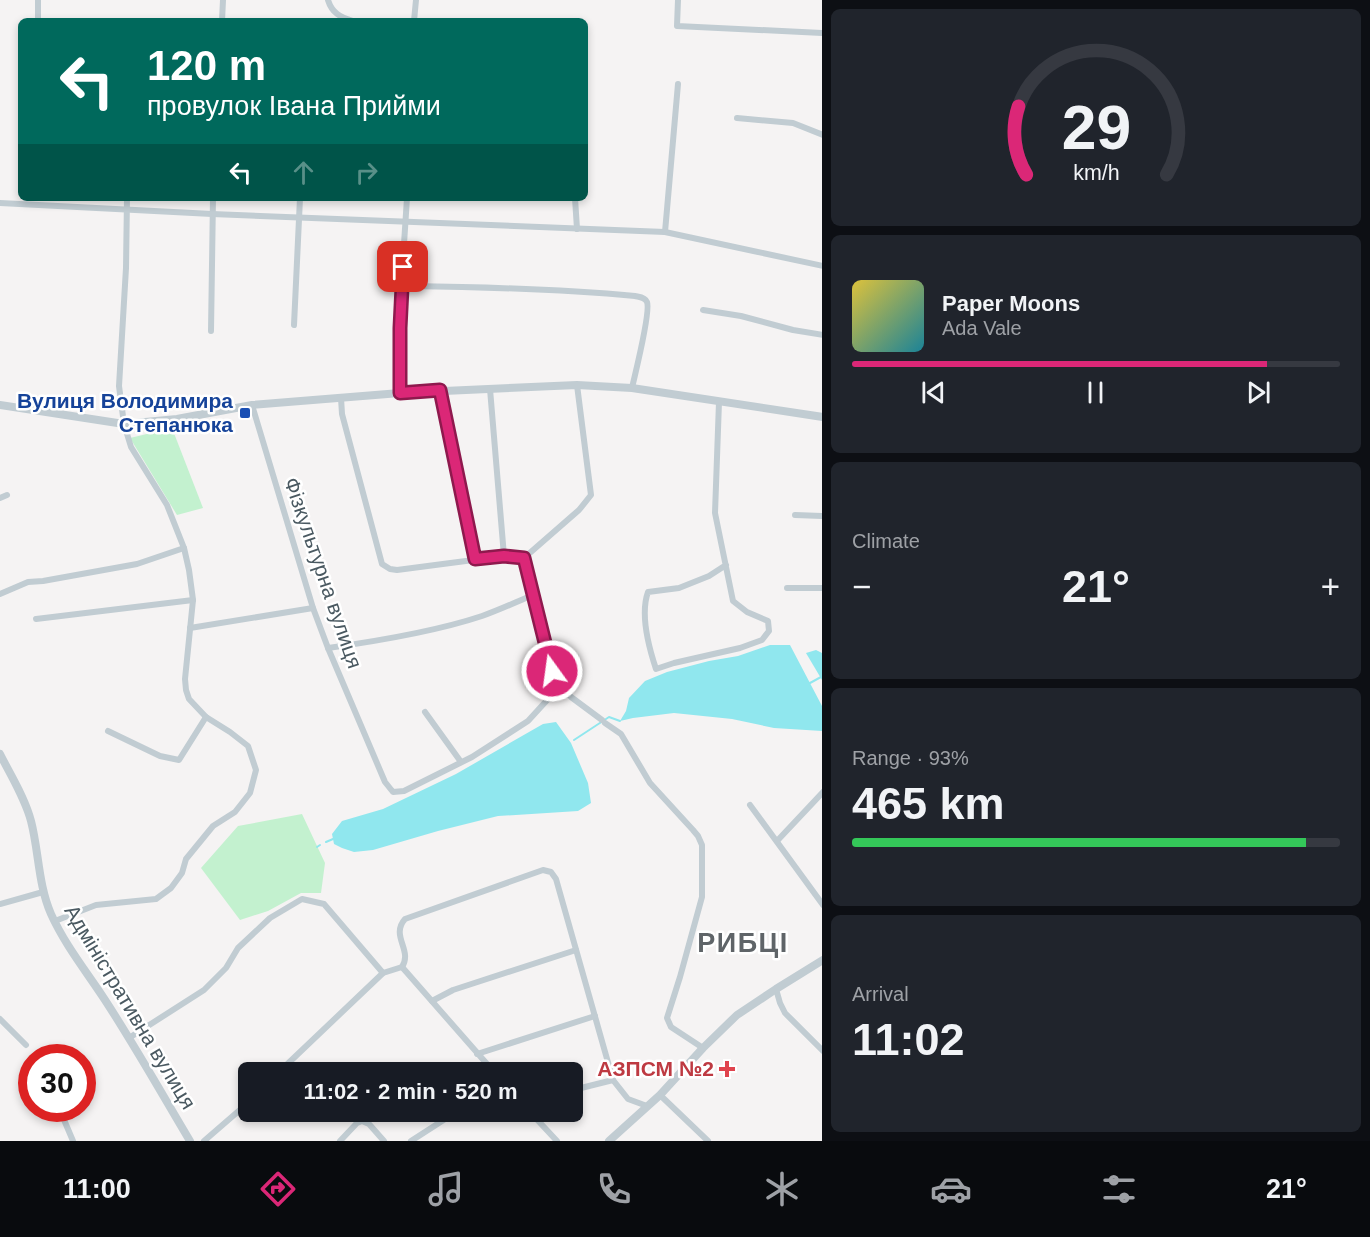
<!DOCTYPE html>
<meta charset="utf-8">
<style>
:root{--surface:#171b24;--page:#20242c;--text:#f1f3f6;--muted:#9ea1a6;--line:#363941;--accent:#db2777}
body{margin:0;font-family:Helvetica,sans-serif;background:var(--page);color:var(--text);height:100vh;display:flex;flex-direction:column;font-size:22px;white-space:nowrap}
*{box-sizing:border-box;margin:0}
p{font-size:20px;color:var(--muted)}
.icon{flex:none;width:33px;height:33px;fill:none;stroke:currentColor;stroke-width:2;stroke-linecap:round;stroke-linejoin:round}
.map{position:relative;flex:1;overflow:hidden}
.panel{display:flex;flex-direction:column;gap:9px;padding:9px;background:#0d0f14;width:548px}
.panel>*{flex:none}
.guide{position:absolute;left:18px;top:18px;width:570px;height:183px;border-radius:9px;box-shadow:0 3px 9px #0003;background:#00695c;color:#fff;overflow:hidden}
.speed{position:absolute;left:18px;top:1044px;display:flex;gap:12px;font-size:30px;font-weight:700;text-align:center}
.speed>*{display:grid;place-content:center;width:78px;height:78px;border-radius:50%;background:var(--surface);box-shadow:0 3px 9px #0003;line-height:1}
.speed .limit{border:9px solid #d22;background:#fff;color:#111}
.pin{position:absolute;display:grid;place-items:center;width:51px;height:51px;color:#fff;margin:-26px;border-radius:12px;box-shadow:0 3px 9px #0006}
.me{position:absolute;width:66px;margin:-33px;rotate:346deg;stroke-linejoin:round;filter:drop-shadow(0 0 4px #0008)}
.turn{display:flex;align-items:center;gap:21px;height:126px;padding:0 30px;font-size:27px}
.turn .icon{width:78px;height:78px;stroke-width:2.5}
.turn b{display:block;font-size:42px;line-height:51px}
.lanes{display:flex;align-items:center;height:57px;padding:0 30px;background:#0003;justify-content:center;gap:30px;direction:ltr}
.lanes .off{opacity:.35}
.big{font-size:45px;font-weight:700;line-height:1.1}
.panel .card{flex:1;display:flex;flex-direction:column;justify-content:center;gap:9px;min-width:0;padding:0 21px;border-radius:9px;background:var(--page)}
.panel .dial{align-items:center;gap:0}
.dial svg{height:156px;overflow:visible;fill:none;stroke:var(--line);stroke-width:7;stroke-linecap:round;text-anchor:middle}
.dial text{fill:var(--text);stroke:none}
.song{display:flex;align-items:center;gap:18px}
.cover{width:72px;height:72px;border-radius:9px;background:linear-gradient(135deg,hsl(50 70% 55%),hsl(190 70% 35%))}
.played{height:6px;border-radius:3px;background:linear-gradient(90deg,var(--accent) 85%,var(--line) 85%)}
.keys{display:flex;justify-content:space-around;direction:ltr}
.heat{display:flex;justify-content:space-between;align-items:center;font-size:33px;direction:ltr}
.charge{height:9px;border-radius:4px;background:linear-gradient(90deg,#34c759 93%,var(--line) 0)}
.trip{position:absolute;left:238px;top:1062px;width:345px;height:60px;border-radius:9px;background:var(--surface);box-shadow:0 3px 9px #0003;font-weight:700;line-height:60px;text-align:center}
.tabs{display:flex;height:96px;justify-content:space-around;align-items:center;background:#090b0e;color:var(--muted)}
.tabs .icon{width:42px;height:42px}
.tabs .current{color:var(--accent)}
.tabs b{font-size:27px;color:var(--text)}
main{display:flex;flex:1;min-height:0}
.map>svg:first-child{display:block}
</style>
<main>
<div class="map">
<svg width="823" height="1141" viewBox="0 0 823 1141">
<rect width="100%" height="100%" fill="#f5f3f3"/>
<g fill="#c3f1cf">
<polygon points="172,428 203,508 177,515 130,438"/>
<polygon points="302,814 325,863 321,893 301,893 268,911 240,920 201,868 238,826"/>
</g>
<g fill="#90e7ee">
<polygon points="770,645 790,645 822,706 822,731 774,728 732,719 674,713 633,718 620,721 626,711 629,698 645,681 667,672 709,661 738,656"/>
<polygon points="816,650 822,653 822,680 806,653"/>
<polygon points="556,722 571,743 588,783 591,803 578,811 498,816 438,831 373,850 354,852 342,848 334,844 332,834 342,821 383,809 456,774 543,724"/>
</g>
<g fill="none" stroke-linecap="round" stroke-linejoin="round">
<g stroke="#90e7ee" stroke-width="2">
<polyline points="810,683 821,677"/>
<polyline points="574,740 609,717 620,721"/>
<polyline points="326,842 333,839"/>
<polyline points="317,847 320,845"/>
</g>
<g stroke="#c1ccd2" stroke-width="6">
<path d="M328,0C332,13 340,17 353,21"/>
<polyline points="678,0 677,26 823,33"/>
<polyline points="38,21 38,0"/>
<polyline points="222,21 223,0"/>
<polyline points="414,21 416,0"/>
<polyline points="737,118 793,123 823,135"/>
<polyline points="575,198 577,229"/>
<polyline points="0,203 212,214 665,232 823,266"/>
<polyline points="665,232 678,84"/>
<path d="M401,290L410,286C485,287 560,289 635,296C639,297 645,297 647,302C651,312 635,374 632,388"/>
<polyline points="703,310 741,316 793,330 823,335"/>
<polyline points="294,325 300,198"/>
<polyline points="211,331 213,198"/>
<polyline points="577,385 591,495 579,510 524,558 552,671 571,697 602,720"/>
<polyline points="490,389 504,556"/>
<polyline points="440,390 475,559"/>
<polyline points="400,393 401,290 407,198"/>
<polyline points="341,398 342,414 382,564 390,569 397,570 504,556 524,558"/>
<path d="M719,402L715,513L733,601L747,612L768,621L769,631L762,640L740,648L674,663L656,669C649,648 640,614 648,592L679,588L709,576L726,565"/>
<polyline points="252,405 313,608 328,648 385,782 393,792 404,791 472,757 528,721 549,698 552,671"/>
<polyline points="0,498 7,495"/>
<polyline points="795,515 823,516"/>
<polyline points="787,588 823,588"/>
<polyline points="0,594 28,582 43,581 137,564 184,548"/>
<polyline points="36,619 193,600"/>
<polyline points="190,628 313,608"/>
<path d="M328,648C378,641 434,632 482,616C499,610 516,602 533,595"/>
<polyline points="425,712 461,762"/>
<polyline points="605,723 621,734 650,783 693,830 698,836 702,845 702,897 680,977 667,1018 671,1027 703,1048"/>
<polyline points="108,731 160,756 179,760 206,717"/>
<polyline points="750,805 823,905"/>
<polyline points="777,841 823,792"/>
<polyline points="0,904 43,892"/>
<polyline points="55,921 96,905 156,899 171,888 182,873 186,859 213,826 235,812 250,793 256,770 248,746 230,732 206,717 189,699 186,690 185,679 193,600 189,570 184,548 167,505 131,447 124,424 119,386 126,268 127,198"/>
<path d="M402,967C413,950 390,936 405,919L543,870L551,872L556,879L613,1080L628,1099L647,1106"/>
<polyline points="402,967 494,1072"/>
<polyline points="776,989 780,1003 785,1013 823,1051"/>
<polyline points="432,1001 453,990 576,950"/>
<polyline points="0,1019 26,1045"/>
<polyline points="129,1038 204,990 226,968 238,948 270,918 302,899 324,904 383,973"/>
<polyline points="477,1054 595,1016"/>
<polyline points="279,1072 383,973 402,967"/>
<polyline points="573,1090 613,1080"/>
<polyline points="660,1095 708,1141"/>
<polyline points="59,1108 73,1141"/>
<polyline points="530,1112 557,1141"/>
<polyline points="204,1141 249,1102"/>
<polyline points="340,1141 357,1123 362,1121 369,1124 384,1141"/>
<polyline points="411,1141 456,1112"/>
</g>
<g stroke="#c1ccd2" stroke-width="8">
<polyline points="0,405 124,424 177,419 252,405 400,393 577,385 632,388 823,417"/>
<path d="M0,754C11,776 25,798 31,821C39,852 38,884 51,914C65,945 86,971 105,1000C135,1046 162,1094 190,1141"/>
<polyline points="609,1141 660,1095 703,1048 737,1015 776,989 823,960"/>
</g>
</g>
<g fill="none" stroke-linecap="round" stroke-linejoin="round">
<defs>
<polyline id="route" points="403,267 400,328 400,393 440,390 475,559 504,556 524,558 552,671"/>
</defs>
<use href="#route" stroke="#8e194d" stroke-width="15"/>
<use href="#route" stroke="#db2777" stroke-width="10"/>
</g>
<rect fill="#1a4fb4" stroke="#fff" stroke-width="2" x="239" y="407" width="12" height="12" rx="3"/>
<path fill="#e0444e" stroke="#fff" stroke-width="2" d="M724 1060h6v6h6v6h-6v6h-6v-6h-6v-6h6z"/>
<g text-anchor="middle" stroke-width="5" stroke-linejoin="round" paint-order="stroke">
<g font-size="21" font-weight="bold" fill="#164399" stroke="#fff" text-anchor="end">
<text x="233" y="408">Вулиця Володимира<tspan x="233" dy="24">Степанюка</tspan></text>
</g>
<g font-size="21" fill="#4a5961" stroke="#fff">
<text transform="translate(323 573) rotate(71)" y="7">Фізкультурна вулиця</text>
<text transform="translate(130 1007) rotate(59)" y="7">Адміністративна вулиця</text>
</g>
<g font-size="21" font-weight="bold" fill="#be3a42" stroke="#fff" text-anchor="end">
<text x="714" y="1076">АЗПСМ №2</text>
</g>
<g font-size="27" font-weight="bold" letter-spacing="1.5" fill="#5f6468" stroke="#fff">
<text x="743" y="952">РИБЦІ</text>
</g>
</g>
</svg>
<div class="speed"><div class="limit">30</div></div>
<div class="pin" style="left:403px;top:267px;background:#d93025"><svg class="icon" aria-label="arrive" viewBox="0 0 24 24"><path d="M6 21V4h12l-3 4 3 4H6"/></svg></div>
<svg class="me" style="left:552px;top:671px" viewBox="-20 -20 40 40"><circle r="17" fill="#db2777" stroke="#fff" stroke-width="3"/><path d="M0-11L8 9 0 5-8 9z" fill="#fff"/></svg>
<div class="trip">11:02 · 2 min · 520 m</div>
<div class="guide">
<div class="turn"><svg class="icon" aria-label="left" viewBox="0 0 24 24"><path d="M17 20v-9H6M10 6l-5 5 5 5"/></svg><div><b>120 m</b>провулок Івана Прийми</div></div>
<div class="lanes"><svg class="icon" aria-label="left" viewBox="0 0 24 24"><path d="M17 20v-9H6M10 6l-5 5 5 5"/></svg><svg class="icon off" aria-label="ahead" viewBox="0 0 24 24"><path d="M12 20V5M6 11l6-6 6 6"/></svg><svg class="icon off" aria-label="right" viewBox="0 0 24 24"><path d="M7 20v-9h11M14 6l5 5-5 5"/></svg></div>
</div>
</div>
<section class="panel">
<div class="card dial"><svg viewBox="0 0 100 80">
<path d="M14 69A42 42 0 1 1 86 69"/>
<path d="M14 69A42 42 0 0 1 10 34" stroke="#db2777"/>
<text x="50" y="56" font-size="32" font-weight="700">29</text>
<text x="50" y="72" font-size="11">km/h</text>
</svg></div>
<div class="card">
<div class="song"><i class="cover"></i><div><b>Paper Moons</b><p>Ada Vale</p></div></div>
<div class="played"></div>
<div class="keys"><svg class="icon" aria-label="previous" viewBox="0 0 24 24"><path d="M18 5L8 12l10 7zM5 5v14"/></svg><svg class="icon" aria-label="pause" viewBox="0 0 24 24"><path d="M8 5v14M16 5v14"/></svg><svg class="icon" aria-label="next" viewBox="0 0 24 24"><path d="M6 5l10 7-10 7zM19 5v14"/></svg></div>
</div>
<div class="card"><p>Climate</p>
<div class="heat"><a>−</a><b class="big">21°</b><a>+</a></div>
</div>
<div class="card"><p>Range · 93%</p><b class="big">465 km</b><div class="charge"></div></div>
<div class="card"><p>Arrival</p><b class="big">11:02</b></div>
</section>
</main>
<nav class="tabs">
<b>11:00</b>
<svg class="icon current" aria-label="directions" viewBox="0 0 24 24"><path d="M12 3l9 9-9 9-9-9zM9 14v-3h6M13 9l2 2-2 2"/></svg>
<svg class="icon" aria-label="music" viewBox="0 0 24 24"><path d="M9 18V5l10-2v13"/><circle cx="6" cy="18" r="3"/><circle cx="16" cy="16" r="3"/></svg>
<svg class="icon" aria-label="phone" viewBox="0 0 24 24"><path d="M5 4h4l2 5-3 2q2 4 5 5l2-3 5 2v4C11 20 4 13 5 4z"/></svg>
<svg class="icon" aria-label="climate" viewBox="0 0 24 24"><path d="M12 3v18M4 7l16 10M4 17L20 7"/></svg>
<svg class="icon" aria-label="car" viewBox="0 0 24 24"><path d="M5 17H2v-5l4-1 3-4h7l3 4 3 1v5h-3M9 17h6M6 11h13"/><circle cx="7" cy="17" r="2"/><circle cx="17" cy="17" r="2"/></svg>
<svg class="icon" aria-label="filters" viewBox="0 0 24 24"><path d="M4 7h16M4 17h16"/><circle cx="9" cy="7" r="2"/><circle cx="15" cy="17" r="2"/></svg>
<b>21°</b>
</nav>
